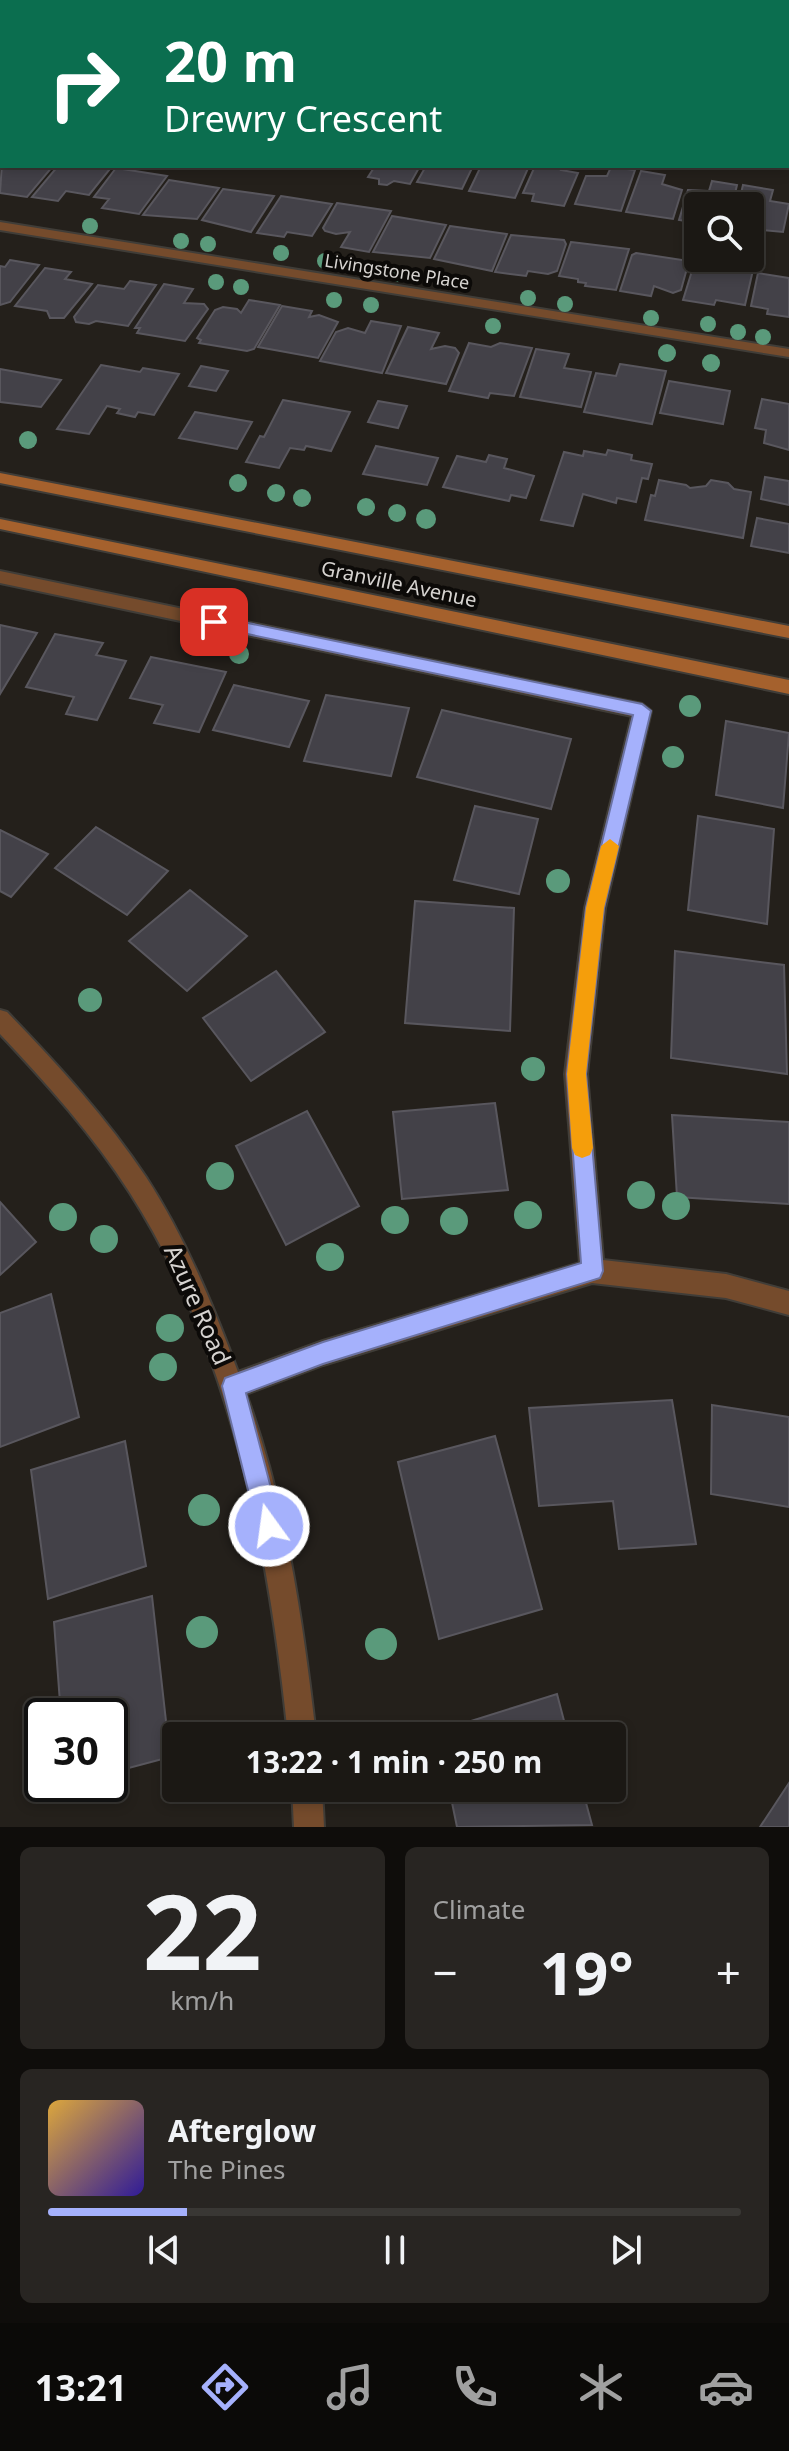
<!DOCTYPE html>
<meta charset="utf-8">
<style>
:root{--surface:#1b1814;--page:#282522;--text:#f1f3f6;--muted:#a0a0a0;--line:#393734;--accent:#a5b1fc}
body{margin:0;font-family:"Noto Sans",sans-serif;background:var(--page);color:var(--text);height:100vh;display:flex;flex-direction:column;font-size:30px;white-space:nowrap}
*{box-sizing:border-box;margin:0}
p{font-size:26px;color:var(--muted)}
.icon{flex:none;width:44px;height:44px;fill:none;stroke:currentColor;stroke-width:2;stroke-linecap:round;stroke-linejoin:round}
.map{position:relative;height:1827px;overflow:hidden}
.drawer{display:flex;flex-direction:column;gap:20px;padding:20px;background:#0f0d0b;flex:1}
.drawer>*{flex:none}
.hud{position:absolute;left:0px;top:0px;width:790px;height:168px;box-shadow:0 4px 12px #0003,0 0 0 2px var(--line);background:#0b6e4f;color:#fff;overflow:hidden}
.tools{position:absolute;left:684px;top:192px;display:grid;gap:16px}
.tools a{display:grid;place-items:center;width:80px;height:80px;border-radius:8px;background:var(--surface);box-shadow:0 4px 12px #0003,0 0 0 2px var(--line);font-size:40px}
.speed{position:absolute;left:24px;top:1698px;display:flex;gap:16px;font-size:40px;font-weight:700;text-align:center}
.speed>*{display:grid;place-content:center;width:104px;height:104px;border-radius:50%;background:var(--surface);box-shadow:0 4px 12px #0003,0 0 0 2px var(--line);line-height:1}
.speed .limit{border:4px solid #111;border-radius:12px;background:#fff;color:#111}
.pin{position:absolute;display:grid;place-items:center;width:68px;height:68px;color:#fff;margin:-34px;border-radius:16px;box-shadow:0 4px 12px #0006}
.me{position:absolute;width:88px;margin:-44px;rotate:346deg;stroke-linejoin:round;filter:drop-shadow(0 0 6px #0008)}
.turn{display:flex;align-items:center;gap:28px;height:168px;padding:0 32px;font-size:36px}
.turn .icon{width:104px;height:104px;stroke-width:2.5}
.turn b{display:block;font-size:56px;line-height:68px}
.big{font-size:60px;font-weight:700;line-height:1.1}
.drawer .card{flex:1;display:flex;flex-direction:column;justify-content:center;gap:12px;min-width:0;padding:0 28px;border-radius:12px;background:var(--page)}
.drawer .dial{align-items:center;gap:0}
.dial b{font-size:104px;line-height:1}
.song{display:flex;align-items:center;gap:24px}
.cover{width:96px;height:96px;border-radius:12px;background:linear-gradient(135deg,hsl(40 70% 55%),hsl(250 70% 35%))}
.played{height:8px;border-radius:4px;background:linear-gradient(90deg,var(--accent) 20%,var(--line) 20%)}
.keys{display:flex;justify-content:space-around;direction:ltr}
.heat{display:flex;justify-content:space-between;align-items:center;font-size:44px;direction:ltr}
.drawer .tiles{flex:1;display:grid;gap:20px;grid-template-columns:1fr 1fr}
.card:last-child{grid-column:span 2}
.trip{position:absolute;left:162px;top:1722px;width:464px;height:80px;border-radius:8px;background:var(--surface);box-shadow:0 4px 12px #0003,0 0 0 2px var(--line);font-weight:700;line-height:80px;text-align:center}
.tabs{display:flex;height:128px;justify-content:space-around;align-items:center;background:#0b0a08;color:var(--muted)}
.tabs .icon{width:56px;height:56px}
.tabs .current{color:var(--accent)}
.tabs b{font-size:36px;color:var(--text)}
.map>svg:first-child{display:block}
</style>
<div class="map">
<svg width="789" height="1827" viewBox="0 0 789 1827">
<rect width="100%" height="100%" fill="#24201b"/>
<g fill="#434148" stroke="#59575e" stroke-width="2">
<polygon points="2,163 2,166 53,166 27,197 0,193"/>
<polygon points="58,166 93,166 110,169 89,195 66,191 58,201 32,197"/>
<polygon points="375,166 420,166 410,184 394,181 387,185 379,184 379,179 368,177"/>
<polygon points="426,166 473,166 462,189 417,182"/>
<polygon points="481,166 529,166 515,198 469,191"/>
<polygon points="535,166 563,166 561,170 578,173 564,206 532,201 534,194 523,193"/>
<polygon points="611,167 635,170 621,211 575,204 586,176 607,176"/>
<polygon points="116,168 167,176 139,214 102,208 109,199 94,197"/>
<polygon points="641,171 665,175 662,184 682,190 673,219 626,212"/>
<polygon points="169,180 219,188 197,219 143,215"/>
<polygon points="712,181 737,185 732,206 698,206 698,223 679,220 688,190 709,191"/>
<polygon points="743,185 773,190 770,201 789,204 783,232 750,229 750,206 738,206"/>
<polygon points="223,189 274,196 251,232 202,220"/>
<polygon points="281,196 332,204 312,236 287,232 284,237 257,233"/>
<polygon points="337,203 391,211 369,252 341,247 350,232 336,234 325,231 323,228"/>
<polygon points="392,216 446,225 430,258 373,252"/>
<polygon points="450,226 507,234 492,271 434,259"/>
<polygon points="511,235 564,240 566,244 557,271 548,274 528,271 526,276 495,272"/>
<polygon points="571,242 629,249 616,290 585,286 586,283 578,282 578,279 559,276"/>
<polygon points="636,253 689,261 681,290 673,293 654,286 651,296 620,291 632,255"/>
<polygon points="10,260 39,265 10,302 0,305 0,266 5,267"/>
<polygon points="695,261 753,270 745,305 716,300 714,305 683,300"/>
<polygon points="45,268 71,272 65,279 92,284 64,318 50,318 47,311 15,306"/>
<polygon points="758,273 789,278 789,317 767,314 768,309 751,306"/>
<polygon points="130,281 156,285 128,326 96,321 89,324 76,322 74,317 98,285 124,289"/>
<polygon points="164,284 193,289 184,303 204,304 208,309 185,341 137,333 140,328 135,328"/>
<polygon points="249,300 280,305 254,349 247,351 199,343 201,340 197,338 215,310 223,307 237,309 241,313"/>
<polygon points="282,306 312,311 309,317 319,315 338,322 318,358 258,347"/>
<polygon points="371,321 401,326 382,373 320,361 336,332 348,328 365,333"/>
<polygon points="408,327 439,333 431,349 445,346 455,348 459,353 446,384 386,373"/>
<polygon points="469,343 491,347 500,343 532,348 514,396 490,393 488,398 449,391"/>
<polygon points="536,349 569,354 564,368 591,372 581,407 520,397"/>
<polygon points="620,364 666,371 652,424 584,412 596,373 616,376"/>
<polygon points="101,365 140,372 143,368 179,374 154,415 138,412 135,417 117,413 120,409 107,406 89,434 57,429"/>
<polygon points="201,366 228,371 216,391 189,386"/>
<polygon points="0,369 61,380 41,407 0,402"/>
<polygon points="669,381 730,391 723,424 660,413"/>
<polygon points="762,399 789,404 789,450 764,443 766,430 755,428"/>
<polygon points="283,400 350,412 331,451 306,446 304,450 290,448 279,468 246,462 260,436 264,437"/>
<polygon points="378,401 407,406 398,428 368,422"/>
<polygon points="195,412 252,422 237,449 179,438"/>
<polygon points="376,446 438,458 427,485 363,474"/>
<polygon points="608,450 632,455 631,460 652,464 648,479 642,478 636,502 617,498 616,503 583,494 573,526 541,520 564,452 583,456 584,451 606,455"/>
<polygon points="489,455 507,459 504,468 534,476 526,498 511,495 509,501 443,487 457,456 486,462"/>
<polygon points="765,477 789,481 789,505 761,499"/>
<polygon points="659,480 686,485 690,488 706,486 711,480 728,483 734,489 751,492 743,538 645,520 651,495 655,496"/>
<polygon points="757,518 789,524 789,553 751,546"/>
<polygon points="0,625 37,633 0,694"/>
<polygon points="55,634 103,643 96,655 126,661 97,720 66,714 74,697 26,687"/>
<polygon points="151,657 226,672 199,732 154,723 163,705 130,698"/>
<polygon points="234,685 309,701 289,747 213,730"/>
<polygon points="326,695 409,708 391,776 304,761"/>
<polygon points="442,710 571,739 551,809 417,777"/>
<polygon points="726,721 789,733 783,808 716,795"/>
<polygon points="475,806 538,819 519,894 454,880"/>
<polygon points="698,816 774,829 767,924 688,910"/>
<polygon points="96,827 168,871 127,915 55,868"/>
<polygon points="0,830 48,854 11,897 0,891"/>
<polygon points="190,890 247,936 187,991 129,941"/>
<polygon points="415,901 514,908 510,1031 405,1023"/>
<polygon points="675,951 784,965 787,1074 671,1058"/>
<polygon points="276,971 325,1032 251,1081 203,1018"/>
<polygon points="495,1103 508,1190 402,1199 393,1112"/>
<polygon points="307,1111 359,1206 286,1245 236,1146"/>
<polygon points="672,1115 789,1122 789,1204 677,1197"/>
<polygon points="0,1202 36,1242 0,1275"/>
<polygon points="51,1294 79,1417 0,1447 0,1313"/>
<polygon points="672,1400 696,1544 619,1549 613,1501 539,1506 529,1408"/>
<polygon points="712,1405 789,1417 789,1507 711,1494"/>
<polygon points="495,1436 542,1609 439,1639 398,1462"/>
<polygon points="125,1441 146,1566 48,1599 31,1470"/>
<polygon points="152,1596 170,1757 110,1773 110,1716 61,1716 54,1622"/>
<polygon points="557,1694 568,1736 437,1736 436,1732"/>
<polygon points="789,1783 789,1827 760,1827"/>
<polygon points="449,1788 582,1788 592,1825 457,1827"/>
</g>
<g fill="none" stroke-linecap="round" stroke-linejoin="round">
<defs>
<g id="street">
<rect x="0" y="46" width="2" height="7"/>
<rect x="788" y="158" width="1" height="8"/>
<polygon points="0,222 789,349 789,357 0,230"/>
<path d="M0,571L642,704L651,711L605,908L587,1074L603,1260L726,1274L789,1291V1315L726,1298L592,1283L323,1365L246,1394C286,1503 303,1621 316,1736H288C269,1551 232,1353 130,1193C93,1135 47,1084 0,1034V1010L7,1012C57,1064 106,1117 146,1177C185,1237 213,1305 238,1372L323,1341L580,1263L565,1074L585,908L632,716L0,583Z"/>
<polygon points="292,1788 322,1788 324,1827 294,1827"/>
</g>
<g id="secondary">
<polygon points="0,473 789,626 789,638 0,483"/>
<polygon points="0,519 789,680 789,694 0,529"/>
</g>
</defs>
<use href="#street" stroke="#403d38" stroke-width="4"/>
<use href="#secondary" stroke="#403d38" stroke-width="4"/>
<use href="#street" fill="#754b2c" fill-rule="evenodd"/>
<use href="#secondary" fill="#a5612d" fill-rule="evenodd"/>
</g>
<g fill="#5a9a7b">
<circle cx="90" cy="226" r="8"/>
<circle cx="181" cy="241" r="8"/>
<circle cx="208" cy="244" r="8"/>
<circle cx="281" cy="253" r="8"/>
<circle cx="325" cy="261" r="8"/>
<circle cx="399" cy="274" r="8"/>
<circle cx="443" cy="280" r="8"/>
<circle cx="216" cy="282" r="8"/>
<circle cx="241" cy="287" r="8"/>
<circle cx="528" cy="298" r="8"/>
<circle cx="334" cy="300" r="8"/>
<circle cx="565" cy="304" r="8"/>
<circle cx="371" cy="305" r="8"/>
<circle cx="651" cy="318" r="8"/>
<circle cx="708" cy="324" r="8"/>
<circle cx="493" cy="326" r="8"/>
<circle cx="738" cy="332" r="8"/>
<circle cx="763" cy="337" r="8"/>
<circle cx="667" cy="353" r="9"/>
<circle cx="711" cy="363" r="9"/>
<circle cx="28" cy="440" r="9"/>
<circle cx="238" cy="483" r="9"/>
<circle cx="276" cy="493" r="9"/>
<circle cx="302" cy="498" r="9"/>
<circle cx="366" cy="507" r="9"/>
<circle cx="397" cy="513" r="9"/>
<circle cx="426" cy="519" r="10"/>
<circle cx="239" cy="654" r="10"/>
<circle cx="690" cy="706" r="11"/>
<circle cx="673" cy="757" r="11"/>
<circle cx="558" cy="881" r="12"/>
<circle cx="90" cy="1000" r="12"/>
<circle cx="533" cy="1069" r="12"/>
<circle cx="220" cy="1176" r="14"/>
<circle cx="641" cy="1195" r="14"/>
<circle cx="676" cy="1206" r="14"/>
<circle cx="528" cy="1215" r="14"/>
<circle cx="63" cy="1217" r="14"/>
<circle cx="395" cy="1220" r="14"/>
<circle cx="454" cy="1221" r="14"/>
<circle cx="104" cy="1239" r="14"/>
<circle cx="330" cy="1257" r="14"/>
<circle cx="170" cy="1328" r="14"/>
<circle cx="163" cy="1367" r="14"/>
<circle cx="204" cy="1510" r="16"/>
<circle cx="202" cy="1632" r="16"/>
<circle cx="381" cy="1644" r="16"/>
</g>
<polygon fill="#a5b1fc" stroke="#6b73a4" stroke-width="2" points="214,616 642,704 651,711 604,908 586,1074 603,1271 600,1278 323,1364 246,1393 281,1526 277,1534 269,1538 260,1534 257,1526 222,1386 225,1378 323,1342 581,1263 567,1074 586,908 633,715 209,626 209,618"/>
<polygon fill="#f59e0b" points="610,839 619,846 604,908 586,1074 593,1148 590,1155 582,1158 575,1155 572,1148 567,1074 586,908 601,846"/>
<g text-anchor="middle" stroke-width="8" stroke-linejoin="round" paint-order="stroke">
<g font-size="18" fill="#d6d3d0" stroke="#0c0a08">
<text transform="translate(397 272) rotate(9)" y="6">Livingstone Place</text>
</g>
<g font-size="20" fill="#d6d3d0" stroke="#0c0a08">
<text transform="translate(399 584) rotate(12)" y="7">Granville Avenue</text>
</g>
<g font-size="24" fill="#d6d3d0" stroke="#0c0a08">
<text transform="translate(197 1305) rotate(66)" y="8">Azure Road</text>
</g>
</g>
</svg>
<div class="tools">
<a><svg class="icon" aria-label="search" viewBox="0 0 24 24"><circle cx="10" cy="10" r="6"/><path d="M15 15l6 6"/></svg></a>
</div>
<div class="speed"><div class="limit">30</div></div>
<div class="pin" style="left:214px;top:622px;background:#d93025"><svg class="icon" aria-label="arrive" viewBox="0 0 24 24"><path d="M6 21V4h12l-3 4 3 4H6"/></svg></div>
<svg class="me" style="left:269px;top:1526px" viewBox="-20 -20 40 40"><circle r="17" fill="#a5b1fc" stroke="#fff" stroke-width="3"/><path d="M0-11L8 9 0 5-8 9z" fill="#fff"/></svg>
<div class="trip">13:22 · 1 min · 250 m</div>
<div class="hud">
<div class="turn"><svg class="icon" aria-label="right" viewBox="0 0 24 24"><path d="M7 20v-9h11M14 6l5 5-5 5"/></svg><div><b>20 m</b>Drewry Crescent</div></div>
</div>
</div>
<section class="drawer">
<div class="tiles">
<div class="card dial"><b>22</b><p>km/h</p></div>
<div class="card"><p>Climate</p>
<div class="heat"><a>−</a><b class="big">19°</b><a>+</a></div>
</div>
<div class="card">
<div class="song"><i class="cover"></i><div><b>Afterglow</b><p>The Pines</p></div></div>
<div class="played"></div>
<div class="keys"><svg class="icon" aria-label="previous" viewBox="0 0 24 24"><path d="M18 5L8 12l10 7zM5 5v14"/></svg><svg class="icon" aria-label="pause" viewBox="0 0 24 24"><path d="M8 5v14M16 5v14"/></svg><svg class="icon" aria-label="next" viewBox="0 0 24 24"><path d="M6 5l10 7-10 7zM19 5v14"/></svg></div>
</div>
</div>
</section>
<nav class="tabs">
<b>13:21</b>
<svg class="icon current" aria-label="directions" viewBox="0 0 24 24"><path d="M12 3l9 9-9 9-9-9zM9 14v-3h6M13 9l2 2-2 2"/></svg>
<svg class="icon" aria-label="music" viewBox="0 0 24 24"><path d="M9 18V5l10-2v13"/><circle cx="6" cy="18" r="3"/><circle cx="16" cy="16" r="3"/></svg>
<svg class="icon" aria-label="phone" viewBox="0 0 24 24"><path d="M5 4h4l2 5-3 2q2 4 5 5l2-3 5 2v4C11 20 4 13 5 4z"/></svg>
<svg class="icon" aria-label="climate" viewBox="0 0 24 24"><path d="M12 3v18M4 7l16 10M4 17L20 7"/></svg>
<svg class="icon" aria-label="car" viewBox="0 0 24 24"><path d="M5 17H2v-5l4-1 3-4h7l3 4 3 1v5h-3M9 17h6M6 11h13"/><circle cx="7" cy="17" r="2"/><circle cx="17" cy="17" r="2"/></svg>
</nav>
